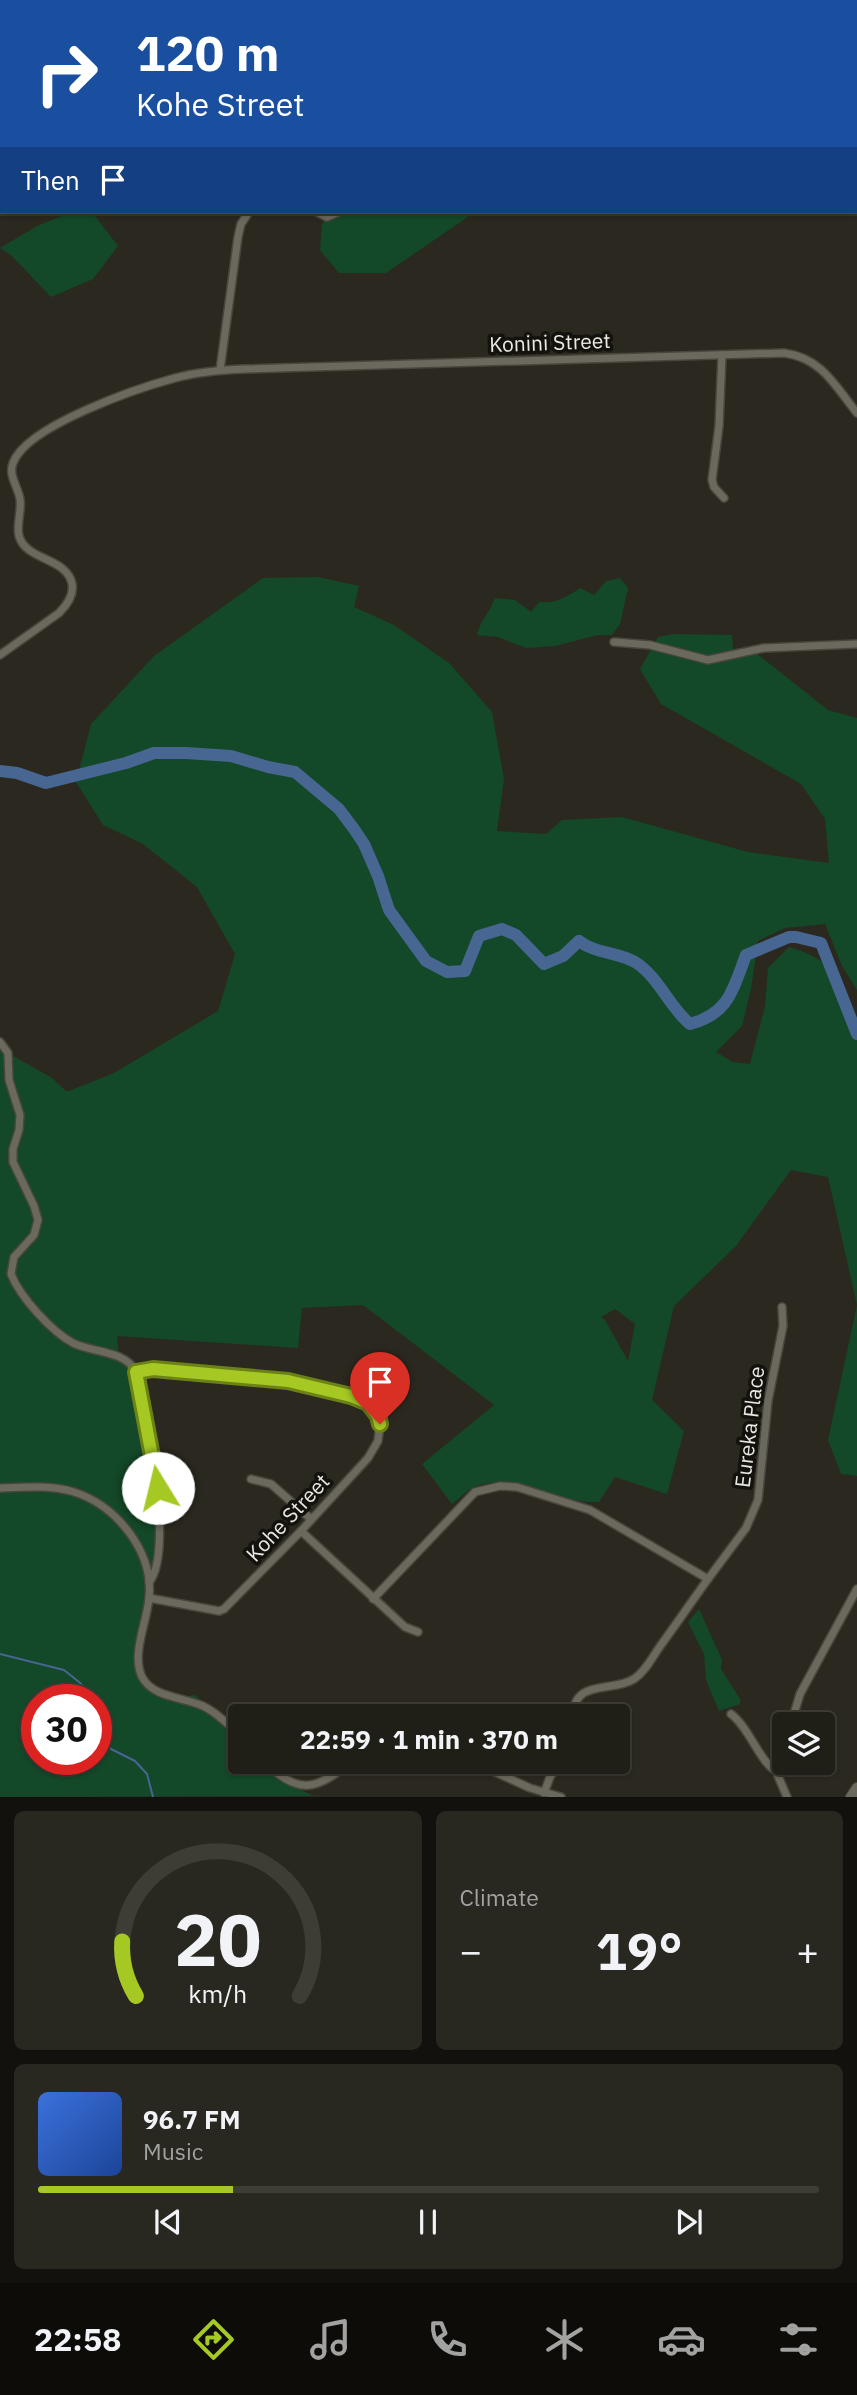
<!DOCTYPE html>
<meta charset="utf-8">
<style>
:root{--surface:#201f17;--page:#282720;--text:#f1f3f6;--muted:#a2a2a1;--line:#3d3d36;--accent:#a5c823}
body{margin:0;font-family:"IBM Plex Sans",sans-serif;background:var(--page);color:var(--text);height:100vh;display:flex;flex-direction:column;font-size:26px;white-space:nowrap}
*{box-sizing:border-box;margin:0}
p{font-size:23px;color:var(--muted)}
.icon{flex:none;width:38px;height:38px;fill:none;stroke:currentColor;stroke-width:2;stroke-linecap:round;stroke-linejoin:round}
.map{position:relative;height:1797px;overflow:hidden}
.panel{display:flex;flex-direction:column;gap:14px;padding:14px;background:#12110d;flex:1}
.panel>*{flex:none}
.guide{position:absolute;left:0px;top:0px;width:858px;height:214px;box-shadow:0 2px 5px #0004,0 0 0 2px var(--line);background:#1a4fa0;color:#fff;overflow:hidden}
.fabs{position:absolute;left:772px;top:1712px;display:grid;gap:14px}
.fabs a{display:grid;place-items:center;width:63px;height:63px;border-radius:7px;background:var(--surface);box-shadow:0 2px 5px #0004,0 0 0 2px var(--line);font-size:35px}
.speed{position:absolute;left:21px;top:1684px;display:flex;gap:14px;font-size:35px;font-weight:700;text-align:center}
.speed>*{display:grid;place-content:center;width:91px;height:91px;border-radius:50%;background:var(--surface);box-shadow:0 2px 5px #0004,0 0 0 2px var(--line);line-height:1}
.speed .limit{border:10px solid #d22;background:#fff;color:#111}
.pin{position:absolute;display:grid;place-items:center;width:60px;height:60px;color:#fff;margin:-72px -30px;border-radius:50% 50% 50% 0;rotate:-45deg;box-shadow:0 0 7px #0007}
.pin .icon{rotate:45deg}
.me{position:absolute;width:77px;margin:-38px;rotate:351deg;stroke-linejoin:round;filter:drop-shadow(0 0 5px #0008)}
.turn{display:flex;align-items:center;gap:24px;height:147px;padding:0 21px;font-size:32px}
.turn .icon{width:91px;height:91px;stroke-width:2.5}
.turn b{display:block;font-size:49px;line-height:60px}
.then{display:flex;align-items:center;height:66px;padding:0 21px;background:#0003;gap:14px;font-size:26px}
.big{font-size:52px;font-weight:800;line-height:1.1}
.panel .tile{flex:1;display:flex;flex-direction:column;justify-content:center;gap:10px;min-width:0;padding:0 24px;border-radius:10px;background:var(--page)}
.panel .dial{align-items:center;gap:0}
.dial svg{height:182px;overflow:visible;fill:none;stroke:var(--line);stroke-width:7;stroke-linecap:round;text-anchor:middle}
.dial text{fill:var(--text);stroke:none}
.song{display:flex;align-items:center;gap:21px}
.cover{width:84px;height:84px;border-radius:10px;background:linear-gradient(135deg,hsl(220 70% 55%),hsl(220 70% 35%))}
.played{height:7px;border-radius:4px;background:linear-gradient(90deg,var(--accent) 25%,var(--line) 25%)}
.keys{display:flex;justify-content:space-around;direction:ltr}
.heat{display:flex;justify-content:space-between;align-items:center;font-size:38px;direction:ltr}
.panel .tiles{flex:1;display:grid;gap:14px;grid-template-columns:1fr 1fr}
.tile:last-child{grid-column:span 2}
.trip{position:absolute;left:228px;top:1704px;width:402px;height:70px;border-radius:7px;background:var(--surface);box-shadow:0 2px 5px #0004,0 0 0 2px var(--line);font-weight:800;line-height:70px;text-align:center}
.dock{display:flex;height:112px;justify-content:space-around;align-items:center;background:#0d0c09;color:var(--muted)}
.dock .icon{width:49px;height:49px}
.dock .current{color:var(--accent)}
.dock b{font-size:32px;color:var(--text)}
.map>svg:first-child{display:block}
</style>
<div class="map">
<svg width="857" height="1797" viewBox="0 0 857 1797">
<rect width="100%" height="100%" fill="#2b291f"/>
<g fill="#134828" fill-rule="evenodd">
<polygon points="330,212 475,212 386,273 339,273 320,250 322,224"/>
<polygon points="69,213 95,216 118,246 93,279 51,297 11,255 0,248 37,226"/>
<path d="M318,577L359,586L354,607L394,625L449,663L492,712L504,779L497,831L546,834L562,820L622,817L748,852L829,863L825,819L801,784L661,704L640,669L658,637L673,634L732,635L733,650L751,649L828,710L857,718V990L842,966L825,924L785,928L758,941L751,989L742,1026L716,1052L733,1062L750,1064L765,1006L768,968L789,947C844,963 831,982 857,1021V1476L841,1474L828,1440L857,1305L828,1177L791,1170L736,1246L674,1306L652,1400L684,1431L667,1494L615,1477L599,1502C558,1504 515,1471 474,1487C467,1490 459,1499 452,1504L422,1464L494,1405L363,1305L302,1308L298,1348L117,1336L119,1357L135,1370L156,1486L157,1553L137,1673L169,1699L195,1695L240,1734V1762H264L279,1780L314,1796L0,1797V1044L8,1045V1053L52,1078L66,1091H69L114,1073L218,1011L235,954L197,887L143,844L103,825L76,782L91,724L154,656L263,578ZM615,1309L635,1324L628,1361L605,1320L601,1317ZM37,1699H96V1759H37Z"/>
<path d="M620,578L628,588L620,624L612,635H598L555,646L526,648L498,637L477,635C480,621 490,612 495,598L515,600L531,612L539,602C555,604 567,597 580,588L594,595L606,581Z"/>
<polygon points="699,1609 722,1660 721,1669 740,1699 740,1704 719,1711 706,1680 704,1654 688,1622"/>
</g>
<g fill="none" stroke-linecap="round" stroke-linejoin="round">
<g stroke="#486692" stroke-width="2">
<polyline points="0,1654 64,1670 79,1682 94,1699"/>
<polyline points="96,1713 101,1738 111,1749 135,1761 147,1774 153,1797"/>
</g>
<path stroke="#486692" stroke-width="12" d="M0,771L17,773L46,783L126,763L154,753H186L231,756L268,767L295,772L339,809L354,829L364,844L378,876L389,910L426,961L447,972L465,971L479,936L502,929L516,935L544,964L563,956L579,941C596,954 618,952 635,962C659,977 669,1007 690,1024C729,1014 733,989 746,955L789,937H796L821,943L857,1034"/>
<defs>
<g id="street">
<polyline points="757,2 760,0"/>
<polyline points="317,212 327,217 339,212"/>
<polyline points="722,355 719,426 712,480 714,487 724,498"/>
<polyline points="220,370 238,237 241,224 249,212"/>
<polyline points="614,642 650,645 708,660 764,648 857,644"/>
<path d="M0,655L59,613C68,604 76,593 71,580C62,557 26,560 19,536C16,524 22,511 20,499C18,487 8,475 13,463C26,426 138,388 175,378C197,372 221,370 244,369L784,353C822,358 835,386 857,413"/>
<path d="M0,1042L8,1053L9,1080L20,1115L19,1130L13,1149V1162L34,1206L38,1220L34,1235L14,1257L11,1274C20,1297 51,1331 73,1343C93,1353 125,1350 136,1372C148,1409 174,1554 149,1582"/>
<polyline points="136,1372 153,1369 288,1381 351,1396 368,1403 374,1410 380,1424 378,1441 368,1458 301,1531 224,1609 219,1611 149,1598"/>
<polyline points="251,1479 271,1484 311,1519"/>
<path d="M0,1488C24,1487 51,1485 74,1492C117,1506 154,1552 149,1598C147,1622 131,1654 142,1677C153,1698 184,1697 203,1706C217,1713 229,1725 240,1736"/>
<polyline points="301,1531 405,1627 418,1632"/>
<polyline points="708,1579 746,1528 758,1500 768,1401 783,1326 782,1307"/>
<path d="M373,1599L475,1492L500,1486L517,1487L590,1510L708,1579C692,1601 677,1623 661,1645C653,1656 646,1671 634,1679C612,1693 573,1678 573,1717"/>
<path d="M731,1714C750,1728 760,1764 778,1772"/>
<polyline points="791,1724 800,1694 857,1589"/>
<polyline points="784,1750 778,1776 787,1797"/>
<path d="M265,1762C297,1795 317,1791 350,1762"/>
<polyline points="473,1762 530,1788 561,1797"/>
<polyline points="544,1793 550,1777 560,1762"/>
</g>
<polyline id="secondary" points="851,1797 857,1788"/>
</defs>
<use href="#street" stroke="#48463d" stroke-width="10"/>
<use href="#secondary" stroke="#48463d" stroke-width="12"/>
<use href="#street" stroke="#6b695e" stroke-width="7"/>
<use href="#secondary" stroke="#6b695e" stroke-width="10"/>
</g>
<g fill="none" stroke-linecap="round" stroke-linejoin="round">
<defs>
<polyline id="route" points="158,1488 136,1372 153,1369 288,1381 351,1396 368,1403 378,1416 380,1424"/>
</defs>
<use href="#route" stroke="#6b8217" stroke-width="18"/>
<use href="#route" stroke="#a5c823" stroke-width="12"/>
</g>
<g text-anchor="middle" stroke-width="7" stroke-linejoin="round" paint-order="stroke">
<g font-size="21" fill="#ebe9e3" stroke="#13120d">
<text transform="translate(550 343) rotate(-2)" y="7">Konini Street</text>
<text transform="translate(750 1427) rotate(-83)" y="7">Eureka Place</text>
<text transform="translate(288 1518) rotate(-47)" y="7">Kohe Street</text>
</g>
</g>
</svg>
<div class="fabs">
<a><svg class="icon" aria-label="layers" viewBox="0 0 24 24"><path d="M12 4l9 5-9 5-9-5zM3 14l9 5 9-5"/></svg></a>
</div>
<div class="speed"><div class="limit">30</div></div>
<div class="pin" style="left:380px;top:1424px;background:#d93025"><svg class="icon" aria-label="arrive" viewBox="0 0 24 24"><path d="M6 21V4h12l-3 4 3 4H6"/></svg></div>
<svg class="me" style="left:158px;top:1488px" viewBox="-20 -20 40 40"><circle r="19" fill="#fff"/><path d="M0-13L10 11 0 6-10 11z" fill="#a5c823"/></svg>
<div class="trip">22:59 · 1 min · 370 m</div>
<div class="guide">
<div class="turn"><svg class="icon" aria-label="right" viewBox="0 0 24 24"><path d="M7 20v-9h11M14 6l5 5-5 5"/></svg><div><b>120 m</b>Kohe Street</div></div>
<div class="then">Then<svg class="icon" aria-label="arrive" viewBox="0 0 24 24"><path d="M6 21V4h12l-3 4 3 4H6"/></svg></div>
</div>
</div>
<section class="panel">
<div class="tiles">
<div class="tile dial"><svg viewBox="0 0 100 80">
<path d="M14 69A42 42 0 1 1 86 69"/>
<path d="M14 69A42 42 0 0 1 8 45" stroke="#a5c823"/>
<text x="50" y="56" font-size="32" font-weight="700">20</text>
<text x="50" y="72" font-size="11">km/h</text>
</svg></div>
<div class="tile"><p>Climate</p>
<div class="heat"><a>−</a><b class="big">19°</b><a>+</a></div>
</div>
<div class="tile">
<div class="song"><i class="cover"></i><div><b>96.7 FM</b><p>Music</p></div></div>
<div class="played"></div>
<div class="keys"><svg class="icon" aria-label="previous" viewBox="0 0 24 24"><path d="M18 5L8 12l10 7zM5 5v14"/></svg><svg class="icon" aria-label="pause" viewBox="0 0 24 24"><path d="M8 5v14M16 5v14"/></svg><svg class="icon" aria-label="next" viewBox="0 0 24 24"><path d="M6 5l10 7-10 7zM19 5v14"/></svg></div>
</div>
</div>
</section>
<nav class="dock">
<b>22:58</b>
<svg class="icon current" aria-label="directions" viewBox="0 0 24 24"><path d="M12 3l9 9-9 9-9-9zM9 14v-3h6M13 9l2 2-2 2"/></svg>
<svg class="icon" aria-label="music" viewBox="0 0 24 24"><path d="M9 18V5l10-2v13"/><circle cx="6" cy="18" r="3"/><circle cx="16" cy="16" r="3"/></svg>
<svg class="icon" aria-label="phone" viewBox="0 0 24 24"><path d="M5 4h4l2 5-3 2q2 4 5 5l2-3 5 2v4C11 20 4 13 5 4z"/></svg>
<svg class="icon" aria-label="climate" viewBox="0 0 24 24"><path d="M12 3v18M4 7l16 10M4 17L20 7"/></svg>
<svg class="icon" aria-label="car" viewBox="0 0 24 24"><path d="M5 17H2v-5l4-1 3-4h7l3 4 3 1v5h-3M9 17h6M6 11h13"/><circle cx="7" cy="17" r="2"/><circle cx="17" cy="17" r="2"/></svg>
<svg class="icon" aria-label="filters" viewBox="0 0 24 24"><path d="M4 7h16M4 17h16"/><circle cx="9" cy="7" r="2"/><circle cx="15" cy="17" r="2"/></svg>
</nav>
